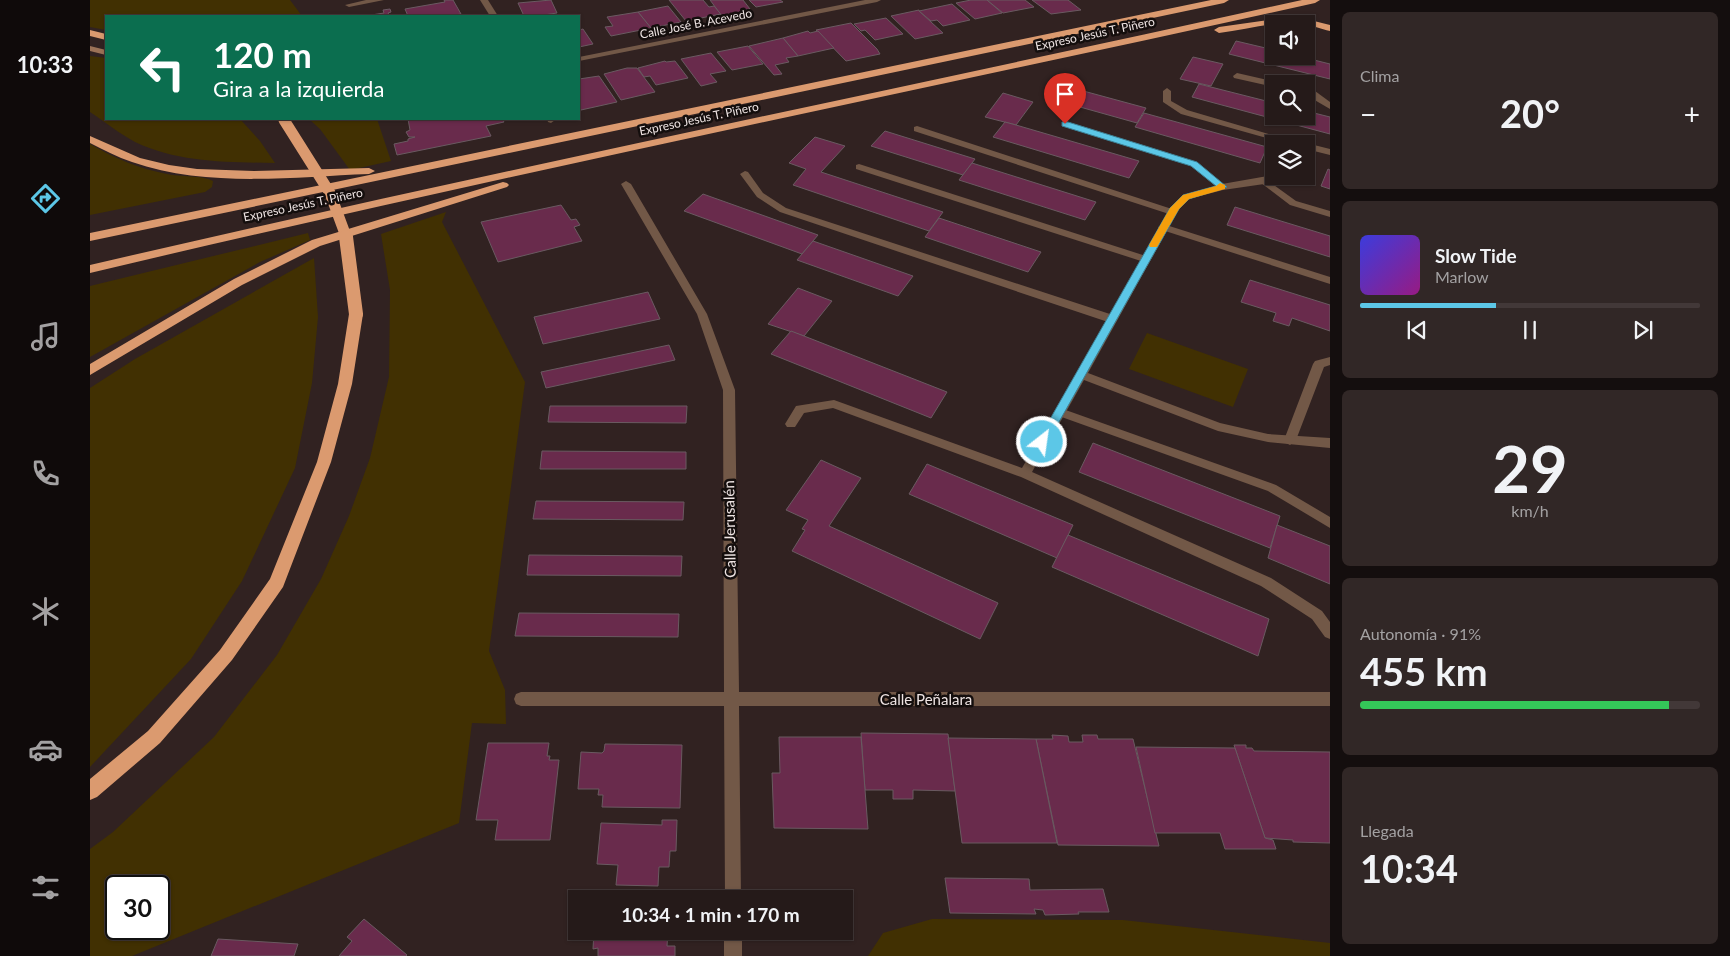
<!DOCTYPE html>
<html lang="es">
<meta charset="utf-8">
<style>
:root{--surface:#251a19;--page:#312726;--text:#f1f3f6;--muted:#a3a1a2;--line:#423838;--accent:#5cc7e7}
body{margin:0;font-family:Lato,sans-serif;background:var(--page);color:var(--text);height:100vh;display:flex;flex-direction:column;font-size:19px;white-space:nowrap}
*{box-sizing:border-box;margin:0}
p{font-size:16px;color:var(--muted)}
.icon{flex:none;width:28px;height:28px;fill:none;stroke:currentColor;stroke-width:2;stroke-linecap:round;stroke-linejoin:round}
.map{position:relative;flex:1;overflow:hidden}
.panel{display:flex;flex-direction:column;gap:12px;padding:12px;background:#140e0e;width:400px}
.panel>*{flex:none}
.hud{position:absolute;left:15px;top:15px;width:475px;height:105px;border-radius:0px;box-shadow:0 1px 4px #0004,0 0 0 1px var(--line);background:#0b6e4f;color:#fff;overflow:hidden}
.controls{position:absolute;left:1175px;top:15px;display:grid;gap:10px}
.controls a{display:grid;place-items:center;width:50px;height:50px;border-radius:0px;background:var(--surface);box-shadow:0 1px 4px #0004,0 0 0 1px var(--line);font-size:25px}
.speed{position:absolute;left:15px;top:875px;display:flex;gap:10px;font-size:25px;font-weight:700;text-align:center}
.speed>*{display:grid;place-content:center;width:65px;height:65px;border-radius:50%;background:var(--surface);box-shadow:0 1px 4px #0004,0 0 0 1px var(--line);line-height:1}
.speed .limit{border:2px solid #111;border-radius:8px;background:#fff;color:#111}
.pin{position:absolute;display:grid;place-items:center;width:42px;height:42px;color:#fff;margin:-51px -21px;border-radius:50% 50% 50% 0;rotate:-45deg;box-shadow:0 0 5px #0007}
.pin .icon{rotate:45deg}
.me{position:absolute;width:55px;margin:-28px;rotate:30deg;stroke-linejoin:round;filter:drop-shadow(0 0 4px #0008)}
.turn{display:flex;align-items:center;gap:18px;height:105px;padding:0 25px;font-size:22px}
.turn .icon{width:65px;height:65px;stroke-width:2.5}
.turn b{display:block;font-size:35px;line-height:42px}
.big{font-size:38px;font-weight:700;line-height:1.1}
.panel .card{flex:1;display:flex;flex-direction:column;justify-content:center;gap:8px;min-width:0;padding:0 18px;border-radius:8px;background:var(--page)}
.panel .dial{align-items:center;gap:0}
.dial b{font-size:65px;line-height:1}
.song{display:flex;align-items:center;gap:15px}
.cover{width:60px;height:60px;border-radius:8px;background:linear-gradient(135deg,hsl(240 70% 55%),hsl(310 70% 35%))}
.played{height:5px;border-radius:2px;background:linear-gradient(90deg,var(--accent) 40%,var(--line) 40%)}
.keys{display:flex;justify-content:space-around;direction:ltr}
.heat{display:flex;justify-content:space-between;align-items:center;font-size:28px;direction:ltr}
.charge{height:8px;border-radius:4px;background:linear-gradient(90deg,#34c759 91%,var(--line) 0)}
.trip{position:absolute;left:478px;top:890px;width:285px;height:50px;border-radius:0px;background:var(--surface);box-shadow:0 1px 4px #0004,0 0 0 1px var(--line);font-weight:700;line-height:50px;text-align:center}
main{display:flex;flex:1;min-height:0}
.tabs{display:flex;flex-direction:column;width:90px;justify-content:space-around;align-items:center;background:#0f0a0a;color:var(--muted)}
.tabs .icon{width:35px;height:35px}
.tabs .selected{color:var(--accent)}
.tabs b{font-size:22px;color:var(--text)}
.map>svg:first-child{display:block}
</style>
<main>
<nav class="tabs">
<b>10:33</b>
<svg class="icon selected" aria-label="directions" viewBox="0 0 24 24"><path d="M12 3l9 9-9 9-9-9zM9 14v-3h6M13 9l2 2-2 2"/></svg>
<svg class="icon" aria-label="music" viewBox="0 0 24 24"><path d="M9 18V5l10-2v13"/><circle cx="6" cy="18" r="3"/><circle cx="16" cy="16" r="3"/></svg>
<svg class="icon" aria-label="phone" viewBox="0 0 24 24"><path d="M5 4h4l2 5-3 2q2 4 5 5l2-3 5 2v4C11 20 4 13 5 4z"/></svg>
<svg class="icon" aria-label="climate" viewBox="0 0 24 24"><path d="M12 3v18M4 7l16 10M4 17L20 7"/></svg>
<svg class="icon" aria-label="car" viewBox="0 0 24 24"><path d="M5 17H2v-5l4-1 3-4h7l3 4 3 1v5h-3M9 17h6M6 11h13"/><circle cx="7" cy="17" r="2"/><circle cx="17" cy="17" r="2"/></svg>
<svg class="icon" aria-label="filters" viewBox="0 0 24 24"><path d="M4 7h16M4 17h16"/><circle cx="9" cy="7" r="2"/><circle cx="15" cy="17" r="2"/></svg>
</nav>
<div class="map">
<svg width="1240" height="956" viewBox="0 0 1240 956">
<rect width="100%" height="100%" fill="#312221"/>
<g fill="#413002" fill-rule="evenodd">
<polygon points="0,0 200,0 212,16 16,16 16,30 0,27"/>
<path d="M0,56L16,58V119H150L170,141L185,163C138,162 89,163 45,142C30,134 15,122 0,112Z"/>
<polygon points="219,119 287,119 301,161 260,170 230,129"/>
<path d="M0,144C24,158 50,169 77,174C90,177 112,175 123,181L122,187L115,192L0,215Z"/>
<path d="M356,212L352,222L435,382L399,651L415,690L416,724L382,723L369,823L42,956H0V849L23,832L124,737L187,655L231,579L259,516L280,458L299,377L300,290L291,234ZM26,886H69V929H26Z"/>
<polygon points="218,233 220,240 170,262 0,357 0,286"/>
<polygon points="224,258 228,317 222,383 205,468 152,581 101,659 0,767 0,388 45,359"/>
<polygon points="1057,333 1158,369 1143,407 1039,369"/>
<polygon points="842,919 1033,920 1240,943 1240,956 778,956 793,933"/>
</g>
<g fill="#692b4c" stroke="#6a5a61">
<polygon points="354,0 363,0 371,14 358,16 318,16 315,9 355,2"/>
<polygon points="461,0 467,13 447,16 434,16 428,3"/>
<polygon points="579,0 613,0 619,7 624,6 631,14 596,21"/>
<polygon points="620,0 653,0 660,9 651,11 652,13 632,16"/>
<polygon points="659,0 690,0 693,2 666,7"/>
<polygon points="881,0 897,0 912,13 885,19 866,3"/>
<polygon points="897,0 935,0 944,7 913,13"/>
<polygon points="942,0 978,0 991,10 961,14"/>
<polygon points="862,4 880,20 853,26 847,20 841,21 829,11"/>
<polygon points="578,6 591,22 561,28 548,12"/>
<polygon points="300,9 301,12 298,13 300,16 275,16 294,13 293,10"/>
<polygon points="829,10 829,11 853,33 825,39 801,16"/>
<polygon points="548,12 561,28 521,36 515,27 523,26 517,17"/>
<polygon points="796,18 813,34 785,40 775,30 771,31 764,24"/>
<polygon points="761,23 787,49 790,54 756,61 726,30"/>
<polygon points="493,29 503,44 489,47 489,30"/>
<polygon points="718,31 720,33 728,31 744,48 708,56 693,38"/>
<polygon points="693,38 708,56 696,58 699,62 685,65 692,74 684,75 659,46"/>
<polygon points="1146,41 1184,50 1184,56 1208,56 1240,64 1240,79 1139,54"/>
<polygon points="658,46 673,64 642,70 627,52"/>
<polygon points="621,53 636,71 620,74 627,82 611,86 591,59"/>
<polygon points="1103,57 1133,64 1121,86 1090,79"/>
<polygon points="575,61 576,62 585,61 598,78 566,85 560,76 554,77 548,68"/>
<polygon points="537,68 547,68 565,92 531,100 514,74"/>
<polygon points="509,76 527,102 491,110 489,107 489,79"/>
<polygon points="1109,84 1184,103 1184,116 1216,116 1216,111 1240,117 1240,134 1102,97"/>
<polygon points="975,86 1056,108 1047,123 965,100"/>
<polygon points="913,93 943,102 926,125 895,117"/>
<polygon points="1054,113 1177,147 1170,163 1045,127"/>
<polygon points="318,119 412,119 414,122 396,126 401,136 307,155 304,144 318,141 318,139 325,137 319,137 316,132 320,130"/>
<polygon points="915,122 926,125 1049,161 1039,178 903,137"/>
<polygon points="795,131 885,159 873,175 781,146"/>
<polygon points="725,137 755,146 731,172 853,212 839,231 703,185 716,169 699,163"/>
<polygon points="882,163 1006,202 995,220 869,180"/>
<polygon points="1238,169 1240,170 1240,189 1231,186"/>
<polygon points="613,194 728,235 712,254 594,211"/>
<polygon points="471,205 481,220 486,219 490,225 484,227 492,241 408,262 391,222"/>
<polygon points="1145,207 1240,236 1240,257 1137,225"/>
<polygon points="849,218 951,252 938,272 835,237"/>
<polygon points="723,241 823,276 808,296 707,260"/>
<polygon points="1160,280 1240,305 1240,331 1202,318 1199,326 1183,321 1186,313 1151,302"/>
<polygon points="708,288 742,301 714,336 678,324"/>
<polygon points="558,292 570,319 453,344 444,317"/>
<polygon points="701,331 714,336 857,392 841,418 681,354"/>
<polygon points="579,345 585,360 456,388 451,372"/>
<polygon points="460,406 597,406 596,423 458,422"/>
<polygon points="1003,443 1190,516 1180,548 989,472"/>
<polygon points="452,451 596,452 596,469 450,469"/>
<polygon points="731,460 771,478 739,526 908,603 890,639 702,551 715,530 712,529 718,520 696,510"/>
<polygon points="837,464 983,525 967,558 819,494"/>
<polygon points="446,501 594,502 593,520 443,519"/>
<polygon points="1187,525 1240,546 1240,584 1178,558"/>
<polygon points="978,535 1179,619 1168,656 962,567"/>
<polygon points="439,555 592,556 591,576 437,575"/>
<polygon points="429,613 589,614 588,637 425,636"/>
<polygon points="771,733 858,734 865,791 823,790 823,799 803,799 803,790 775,790"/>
<polygon points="962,735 978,736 979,742 993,742 992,735 1007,735 1008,739 1043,739 1069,846 968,845 946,739 963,739"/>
<polygon points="689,737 771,737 778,829 684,828 682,773 690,773"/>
<polygon points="858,738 946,739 967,843 872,843"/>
<polygon points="398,743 459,743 457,756 460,756 459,760 469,760 460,840 405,840 408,820 386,820"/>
<polygon points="515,744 592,745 590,808 512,807 513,795 508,795 509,789 488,789 491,752 512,753 514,751"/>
<polygon points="1144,745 1156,745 1156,748 1162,748 1164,751 1240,752 1240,843 1203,842 1203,840 1175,838"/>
<polygon points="1046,747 1145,748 1175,838 1183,840 1186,849 1135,849 1130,833 1065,833"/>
<polygon points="572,820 587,820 586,851 580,851 579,867 569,867 568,886 526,885 528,865 507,864 511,823 572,825"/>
<polygon points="855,878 939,879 940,890 1013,889 1019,912 988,912 989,914 955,915 953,910 944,909 946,914 860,913"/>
<rect x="547" y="896" width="32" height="3"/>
<polygon points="274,919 317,955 316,956 249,956 262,941 257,937"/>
<polygon points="504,931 578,931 577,946 585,946 585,956 508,956 508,948 503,949"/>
<polygon points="128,939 208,944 204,956 121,956"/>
</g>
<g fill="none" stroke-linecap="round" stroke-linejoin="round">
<g fill="#725847" fill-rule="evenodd">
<polygon points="1147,73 1187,82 1188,84 1184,84 1184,87 1144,78 1143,76"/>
<polygon points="1077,88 1081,91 1081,101 1097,110 1213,144 1198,144 1091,114 1073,102 1073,91"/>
<polygon points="1216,89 1225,91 1240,102 1240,109 1216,95"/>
<polygon points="975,121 1107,162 1137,187 1132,190 1129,189 1101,166 972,126 972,122"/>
<polygon points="827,126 1085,210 1087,212 1082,215 1079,214 824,131 824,127"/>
<polygon points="1216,143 1240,149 1240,155 1216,149 1216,144 1214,144"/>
<polygon points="769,164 1059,257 1060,259 1059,261 1051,261 766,169 766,165"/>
<polygon points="655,171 658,172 673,193 696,208 1026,316 1027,319 1026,322 1018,322 690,212 667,197 650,174"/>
<polygon points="1174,178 1206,201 1240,211 1240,217 1200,205 1171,183 1169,181"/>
<polygon points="1073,224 1240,277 1240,284 1069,229 1068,227"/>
<polygon points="1240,357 1240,365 1234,367 1206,440 1200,445 1196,443 1194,440 1223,364 1225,361"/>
<polygon points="970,408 1186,485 1240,517 1240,528 1178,491 966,415 964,412"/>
</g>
<g fill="#725847" fill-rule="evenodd">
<polygon points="276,0 294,0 259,7 255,5"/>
<polygon points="390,0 398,0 408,16 400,16"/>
<polygon points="775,0 791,0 787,2 489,61 489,57"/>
<polygon points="457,119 465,119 465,120 461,123 458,122"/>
<polygon points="1184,175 1195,176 1181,183 1133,190 1099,199 1089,209 998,373 1130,423 1178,434 1240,438 1240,448 1178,442 1128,431 994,380 942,472 1181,578 1232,611 1240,622 1240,639 1235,637 1222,619 1171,586 931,477 743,408 714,413 705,427 697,427 695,424 706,406 744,400 932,468 1082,206 1093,195 1132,184"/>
<polygon points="536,181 541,184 617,314 645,390 649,692 1240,692 1240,706 649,706 651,899 635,899 634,706 431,706 426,704 424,699 426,694 431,692 634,692 633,390 607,314 531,184"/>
<rect x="634" y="931" width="18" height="25"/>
</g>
<polygon fill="#9c7257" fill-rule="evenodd" points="0,46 16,50 16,55 0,51"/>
<g fill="#db9a6f" fill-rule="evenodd">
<polygon points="1121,0 1139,0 1134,3 0,241 0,233"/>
<path d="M1212,0H1230L1225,3C817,93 407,176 0,273V265C403,171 808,89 1212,0Z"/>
<path d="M1212,18L1240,25V31C1231,29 1222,25 1214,24C1186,20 1157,30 1129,33L1124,30L1129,27L1185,19Z"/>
<polygon points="0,30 16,34 16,40 0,36"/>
<path d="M0,136L50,158L79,165L107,169L164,171L279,168L285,171L279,174C201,177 117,188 42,162C27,157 14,150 0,143Z"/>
<polygon points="413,182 417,183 419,185 417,187 230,246 152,285 0,375 0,364 144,279 222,240"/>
<polygon points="266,310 273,314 262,384 241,462 193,587 142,660 70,743 7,797 0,800 0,779 58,731 130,650 180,579 227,462 248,384 259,314"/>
</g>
<polyline stroke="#db9a6f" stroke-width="11" points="194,120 240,193 257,239"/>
<polyline stroke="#db9a6f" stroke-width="14" points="256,237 266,314"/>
</g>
<polygon fill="#5cc7e7" stroke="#3c8196" points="972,122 978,122 1107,162 1137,187 1099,199 1089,209 956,445 952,447 947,442 1080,208 1093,195 1126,186 1101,166 972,126"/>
<polygon fill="#f59e0b" points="1130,183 1135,185 1135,189 1099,199 1089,209 1067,247 1060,247 1059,245 1080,208 1093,195 1126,186"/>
<g text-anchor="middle" stroke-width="5" stroke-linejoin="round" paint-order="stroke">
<g font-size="12" fill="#eee4e3" stroke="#140e0d">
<text transform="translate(606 24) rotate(-11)" y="4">Calle José B. Acevedo</text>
<text transform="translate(1005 34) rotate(-12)" y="4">Expreso Jesús T. Piñero</text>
<text transform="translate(609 119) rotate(-12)" y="4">Expreso Jesús T. Piñero</text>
<text transform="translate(213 205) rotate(-12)" y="4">Expreso Jesús T. Piñero</text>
</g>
<g font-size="15" fill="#eee4e3" stroke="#140e0d">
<text transform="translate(640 529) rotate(-91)" y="5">Calle Jerusalén</text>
<text x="836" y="705">Calle Peñalara</text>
</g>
</g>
</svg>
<div class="controls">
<a><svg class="icon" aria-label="sound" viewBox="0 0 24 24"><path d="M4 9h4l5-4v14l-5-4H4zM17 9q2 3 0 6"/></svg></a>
<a><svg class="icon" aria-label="search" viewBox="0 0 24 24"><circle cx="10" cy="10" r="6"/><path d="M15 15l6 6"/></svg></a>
<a><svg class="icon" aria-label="layers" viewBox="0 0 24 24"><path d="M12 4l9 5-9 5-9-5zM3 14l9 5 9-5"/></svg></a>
</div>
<div class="speed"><div class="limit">30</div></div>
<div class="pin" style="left:975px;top:124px;background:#d93025"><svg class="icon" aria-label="arrive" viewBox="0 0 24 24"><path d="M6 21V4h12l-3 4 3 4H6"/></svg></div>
<svg class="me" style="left:952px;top:442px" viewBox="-20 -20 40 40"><circle r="17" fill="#5cc7e7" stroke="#fff" stroke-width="3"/><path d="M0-11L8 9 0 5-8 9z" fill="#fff"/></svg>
<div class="trip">10:34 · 1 min · 170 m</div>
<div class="hud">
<div class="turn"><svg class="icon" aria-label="left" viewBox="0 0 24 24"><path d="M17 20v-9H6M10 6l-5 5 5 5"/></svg><div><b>120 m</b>Gira a la izquierda</div></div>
</div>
</div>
<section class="panel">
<div class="card"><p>Clima</p>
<div class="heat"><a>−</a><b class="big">20°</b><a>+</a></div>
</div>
<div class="card">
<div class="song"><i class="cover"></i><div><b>Slow Tide</b><p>Marlow</p></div></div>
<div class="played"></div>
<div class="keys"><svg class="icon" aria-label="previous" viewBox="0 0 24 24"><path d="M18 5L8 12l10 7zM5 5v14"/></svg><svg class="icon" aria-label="pause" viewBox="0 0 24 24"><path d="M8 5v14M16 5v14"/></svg><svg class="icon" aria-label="next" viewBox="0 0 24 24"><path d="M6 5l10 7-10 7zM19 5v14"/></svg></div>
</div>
<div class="card dial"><b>29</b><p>km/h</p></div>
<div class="card"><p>Autonomía · 91%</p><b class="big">455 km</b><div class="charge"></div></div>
<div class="card"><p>Llegada</p><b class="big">10:34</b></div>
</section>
</main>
